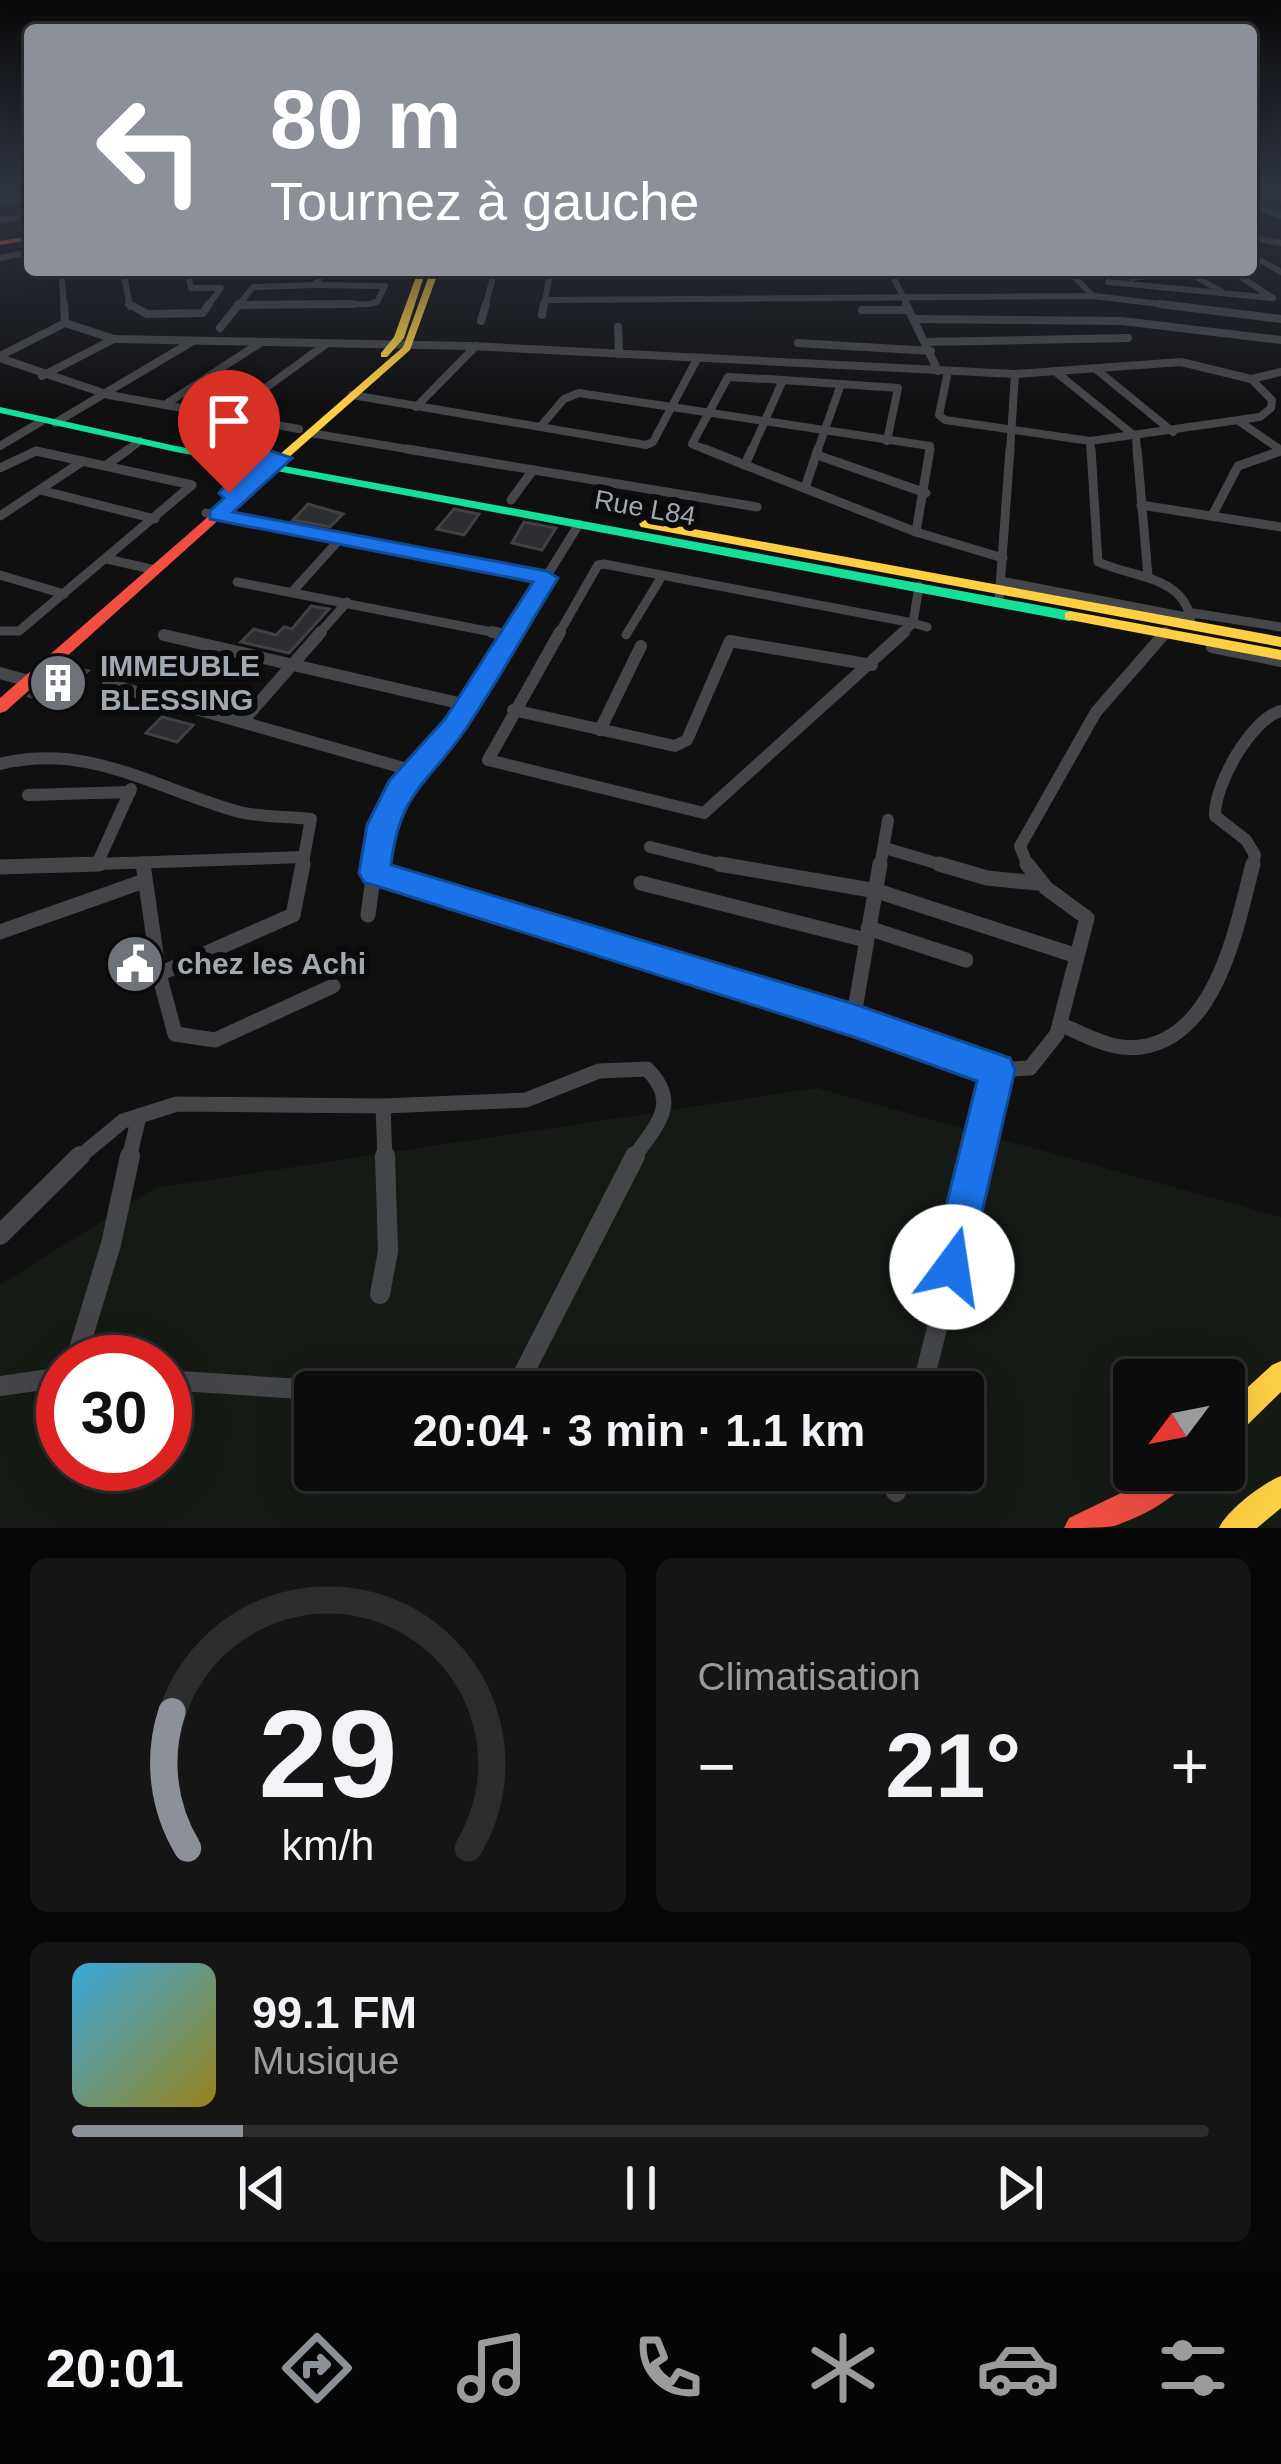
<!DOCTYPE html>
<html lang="fr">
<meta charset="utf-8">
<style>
:root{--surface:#0c0c0d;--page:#151516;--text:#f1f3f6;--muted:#9a9b9d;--line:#2c2c2e;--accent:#8c9099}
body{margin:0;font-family:Arial,sans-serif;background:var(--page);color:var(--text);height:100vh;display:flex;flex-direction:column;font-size:45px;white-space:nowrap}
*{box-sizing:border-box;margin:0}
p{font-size:39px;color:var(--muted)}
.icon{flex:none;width:66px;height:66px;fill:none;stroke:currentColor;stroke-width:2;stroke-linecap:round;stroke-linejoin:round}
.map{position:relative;height:1528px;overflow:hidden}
.side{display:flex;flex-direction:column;gap:30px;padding:30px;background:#070707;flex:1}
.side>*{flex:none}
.guide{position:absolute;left:24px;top:24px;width:1233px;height:252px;border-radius:12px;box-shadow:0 12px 48px #0002,0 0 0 3px var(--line);background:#8c9099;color:#fff;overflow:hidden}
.needle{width:78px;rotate:238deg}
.buttons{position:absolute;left:1113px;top:1359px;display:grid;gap:24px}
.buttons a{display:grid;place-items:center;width:132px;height:132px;border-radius:12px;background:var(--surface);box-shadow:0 12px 48px #0002,0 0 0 3px var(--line);font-size:60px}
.speed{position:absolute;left:36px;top:1335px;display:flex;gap:24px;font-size:60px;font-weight:700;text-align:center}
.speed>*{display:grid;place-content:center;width:156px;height:156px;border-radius:50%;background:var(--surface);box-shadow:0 12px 48px #0002,0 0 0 3px var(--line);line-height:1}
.speed .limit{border:18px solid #d22;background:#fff;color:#111}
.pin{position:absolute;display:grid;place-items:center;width:102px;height:102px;color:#fff;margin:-123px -51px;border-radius:50% 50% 50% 0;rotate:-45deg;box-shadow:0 0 12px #0007}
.pin .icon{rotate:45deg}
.me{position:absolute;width:132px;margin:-66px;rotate:14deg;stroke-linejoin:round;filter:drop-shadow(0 0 9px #0008)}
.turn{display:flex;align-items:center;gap:42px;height:252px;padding:0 48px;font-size:54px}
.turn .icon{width:156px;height:156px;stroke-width:2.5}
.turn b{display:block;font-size:84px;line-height:102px}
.big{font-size:90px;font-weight:600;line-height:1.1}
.side .tile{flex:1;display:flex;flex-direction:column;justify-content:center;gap:18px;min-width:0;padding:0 42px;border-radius:18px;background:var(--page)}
.side .dial{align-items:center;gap:0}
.dial svg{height:312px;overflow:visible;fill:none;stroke:var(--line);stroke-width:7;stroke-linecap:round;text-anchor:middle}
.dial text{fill:var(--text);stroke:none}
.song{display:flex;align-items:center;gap:36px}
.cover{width:144px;height:144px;border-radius:18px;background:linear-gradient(135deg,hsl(200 70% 55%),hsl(50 70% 35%))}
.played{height:12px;border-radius:6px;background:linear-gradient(90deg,var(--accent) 15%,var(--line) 15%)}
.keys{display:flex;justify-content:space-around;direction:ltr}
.heat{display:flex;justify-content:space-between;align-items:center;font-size:66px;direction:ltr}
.side .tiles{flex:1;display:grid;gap:30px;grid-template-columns:1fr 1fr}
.tile:last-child{grid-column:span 2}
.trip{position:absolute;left:294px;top:1371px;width:690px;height:120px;border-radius:12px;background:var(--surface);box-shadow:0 12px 48px #0002,0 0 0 3px var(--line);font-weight:600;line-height:120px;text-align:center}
.tab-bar{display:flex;height:192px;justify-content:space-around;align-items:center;background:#050505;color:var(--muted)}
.tab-bar .icon{width:84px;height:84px}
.tab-bar .current{color:var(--accent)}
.tab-bar b{font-size:54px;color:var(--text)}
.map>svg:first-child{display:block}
</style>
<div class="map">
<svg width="1281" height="1528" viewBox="0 0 1281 1528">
<rect width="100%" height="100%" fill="#101011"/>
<path fill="#151a15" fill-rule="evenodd" d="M817,1088L1281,1217V1528H0V1285L155,1188ZM63,1362H165V1464H63ZM1134,1380H1224V1470H1134ZM315,1392H963V1470H315Z"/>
<g fill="#2d2e31" stroke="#3f4144" stroke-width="3">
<polygon points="308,504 343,514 330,527 293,520"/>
<polygon points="454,509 479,514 464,535 437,529"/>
<polygon points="524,522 556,528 542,550 512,543"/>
<polygon points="311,606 329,609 289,653 241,642 254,629 276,635 284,627 292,629"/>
<polygon points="65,664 88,671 51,704 29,696"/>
<polygon points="162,717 193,725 177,742 146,733"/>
</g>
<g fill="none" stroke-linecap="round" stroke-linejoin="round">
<g stroke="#454649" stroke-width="6">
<polyline points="1257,191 1281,199"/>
<polyline points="0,203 30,199"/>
<polyline points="1251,204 1281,216"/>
<polyline points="0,220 30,216"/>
<polyline points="1251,238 1281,243"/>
<polyline points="1251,255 1281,272"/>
<polyline points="0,258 30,252"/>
<polyline points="61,270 64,307"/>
<polyline points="123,270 130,307"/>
<polyline points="187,270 191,288 221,288 207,307"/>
<polyline points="216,270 226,275 250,272"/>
<polyline points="247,270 687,270"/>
<polyline points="890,270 908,307"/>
<polyline points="1068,270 1093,296"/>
<polyline points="1230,270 1273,298"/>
<polyline points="1185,271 1221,291"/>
<polyline points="1132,278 1187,270"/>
<polyline points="1108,282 1273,298"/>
<polyline points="546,300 1094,296 1184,307"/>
<polyline points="238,305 369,304 377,302 385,286 315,285 323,273"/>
<polyline points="237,307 253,287 315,285"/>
<polyline points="485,307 495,270"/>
<polyline points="544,307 550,273"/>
</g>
<g stroke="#454649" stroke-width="8">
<polyline points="64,304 65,323 114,339 471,346 1015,374 1181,362 1251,379"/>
<polyline points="129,304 147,314 203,313 209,304"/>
<polyline points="906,304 938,371"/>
<polyline points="1160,304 1281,319"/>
<polyline points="238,305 353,304"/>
<polyline points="862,310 908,310"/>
<polyline points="542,315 544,304"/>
<polyline points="913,319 1122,321 1281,340"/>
<polyline points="481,321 486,304"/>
<polyline points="618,327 619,354"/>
<polyline points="220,328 239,304"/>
<polyline points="926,342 1128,338"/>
<polyline points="798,343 931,351"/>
<polyline points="0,356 65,323"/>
<polyline points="0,358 109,395 299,429"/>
<polyline points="1097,370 1173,432"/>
<polyline points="948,371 939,415 945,420 1090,441 1260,417 1271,408 1272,400 1251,379 1281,372"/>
<polyline points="1057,373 1136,437 1137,452"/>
<polyline points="42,376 114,339"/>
<polyline points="783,380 898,388 887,441"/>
<polyline points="352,395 646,445 653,442 697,359"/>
<polyline points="166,404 260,343"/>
<polyline points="416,407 476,346"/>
<polyline points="227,416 326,344"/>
<polyline points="1240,422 1281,450"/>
<polyline points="55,423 193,341"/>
<polyline points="540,427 564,399 579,393 930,446 929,452"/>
<polyline points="310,433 425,452"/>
<polyline points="1090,441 1091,452"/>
<polyline points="0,446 42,421"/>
<polyline points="34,452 41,452"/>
<polyline points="125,452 140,441"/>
<polyline points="712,452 692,444 728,377 783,380 751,452"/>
<polyline points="817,452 841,384"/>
<polyline points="1010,452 1015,374"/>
</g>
<g stroke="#454649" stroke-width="9">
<polyline points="407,449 757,507"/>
<polyline points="705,449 745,465"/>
<path d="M1091,449L1098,562C1134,578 1188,576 1191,625"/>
<polyline points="1137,449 1148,576"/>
<polyline points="817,455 926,493"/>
<polyline points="745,465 916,532 1003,558"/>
<polyline points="745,465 752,449"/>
<polyline points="105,466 129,449"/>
<polyline points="0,468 36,451 192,485 19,631 0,631"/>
<polyline points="805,488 818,449"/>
<polyline points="40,490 155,519"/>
<polyline points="511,500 533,470"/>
<polyline points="1141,505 1281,527"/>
<polyline points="206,513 547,578"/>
<polyline points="0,516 83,461"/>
<polyline points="1212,516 1238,466 1281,451"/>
<polyline points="916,532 930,449"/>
<polyline points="107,559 155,570"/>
<polyline points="0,575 64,594"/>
<polyline points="1001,581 1191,618"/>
<polyline points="237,582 507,635"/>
<polyline points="293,591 339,540"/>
<polyline points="999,601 1010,449"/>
<polyline points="1193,613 1281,627"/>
<polyline points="913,623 927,627"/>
<polyline points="913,623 919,586"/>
<polyline points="318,635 347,602"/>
<polyline points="510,635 579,524"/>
<polyline points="558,635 598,565 604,564 913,623"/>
<polyline points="626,635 662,576"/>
<polyline points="901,635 913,623"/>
</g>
<g stroke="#454649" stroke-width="12">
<polyline points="492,632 511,636"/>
<polyline points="560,632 488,760 704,813 904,632"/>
<polyline points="164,635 467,705"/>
<polyline points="1212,647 1281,661"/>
<polyline points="0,673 29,681"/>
<polyline points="108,684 414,771"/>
<polyline points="513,710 675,746 687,740 730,641 872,665"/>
<polyline points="243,721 321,632"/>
<polyline points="600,730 641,646"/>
<path d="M0,764C87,742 155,788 236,811C260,818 286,816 311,819L302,867"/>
<polyline points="28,795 130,792"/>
<polyline points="650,847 731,867"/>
<polyline points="885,848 949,867"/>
<polyline points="97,864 131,789"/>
<polyline points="8,867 304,857"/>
<path d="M375,867C386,788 416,781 456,721C476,692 493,662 512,632"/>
<polyline points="880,867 888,820"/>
<polyline points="1028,867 1020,846 1096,712 1165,633"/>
<path d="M1252,867L1255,855L1246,840L1215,816C1214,785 1251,719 1281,711"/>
</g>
<g stroke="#454649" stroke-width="15">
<polyline points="143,864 159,974 175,1034 215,1040 333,986"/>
<polyline points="719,864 877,891 1074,955"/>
<polyline points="939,864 987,878 1037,883"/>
<polyline points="0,867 99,864"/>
<polyline points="374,873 997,1070 1030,1068 1057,1034 1087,918 1046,888 1027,864"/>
<polyline points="641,883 866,940"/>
<polyline points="368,915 375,864"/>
<polyline points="868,928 966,960"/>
<polyline points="0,932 144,881"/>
<polyline points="159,974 293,915 303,864"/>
<polyline points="853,1021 880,864"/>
<path d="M1060,1024C1085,1035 1112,1051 1141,1047C1218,1036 1237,924 1253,864"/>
<polyline points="383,1106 385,1159"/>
<path d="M77,1159L123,1121L177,1104L383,1106L526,1100L599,1071L647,1069C682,1104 655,1126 633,1159"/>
<polyline points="129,1159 139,1116"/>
<polyline points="979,1159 997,1070"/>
</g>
<g stroke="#454649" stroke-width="20">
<polyline points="0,1235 80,1156"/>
<polyline points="380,1294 388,1251 385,1156"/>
<polyline points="75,1362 111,1244 130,1156"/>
<polyline points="165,1380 346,1392"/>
<polyline points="0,1386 63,1377"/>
<polyline points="514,1392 635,1156"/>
<polyline points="921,1392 980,1156"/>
<polyline points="896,1492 901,1470"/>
</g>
<polygon fill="#16e098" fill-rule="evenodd" points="0,407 176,446 1070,611 1077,616 1070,621 176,452 0,413"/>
<g fill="#ffcf43" fill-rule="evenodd">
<polygon points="431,270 439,270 410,350 279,466 271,466 271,462 403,347"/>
<polygon points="417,274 424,276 404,338 387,357 381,357 381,353 394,337"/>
<polygon points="645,520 1281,637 1281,647 641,527 639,524"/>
<polygon points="1070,611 1281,650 1281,660 1065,619 1065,613"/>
<polygon points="1281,1361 1281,1392 1234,1438 1224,1442 1224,1409 1272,1365"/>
<path d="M1281,1476V1508L1257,1528H1219C1227,1510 1263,1483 1281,1476Z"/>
</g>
<g fill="#f24e42" fill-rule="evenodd">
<polygon points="30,236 30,240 0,245 0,241"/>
<polygon points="271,462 281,464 6,711 0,713 0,698"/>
<path d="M1159,1470H1193C1182,1497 1141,1517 1114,1526C1100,1528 1080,1528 1064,1528L1069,1518L1148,1480Z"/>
</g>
</g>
<linearGradient id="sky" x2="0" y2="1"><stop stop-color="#090909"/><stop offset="0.47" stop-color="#313743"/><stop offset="1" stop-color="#313743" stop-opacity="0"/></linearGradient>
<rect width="1281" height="405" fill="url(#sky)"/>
<path fill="#1a73e8" stroke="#114b97" stroke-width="3" d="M268,450L292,458L233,512L547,571L558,578C527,628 498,681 465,730C427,785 400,791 391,865L854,1004L1010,1058L1015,1070L966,1281L952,1287L937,1281L931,1267L977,1081L854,1037L364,882L359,873L367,825L389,781L445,719L533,582L210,519V511L224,498L219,493L222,489Z"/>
<defs>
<symbol id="building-disc" viewBox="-11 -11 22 22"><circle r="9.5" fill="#6e737a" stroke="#0b0b0c"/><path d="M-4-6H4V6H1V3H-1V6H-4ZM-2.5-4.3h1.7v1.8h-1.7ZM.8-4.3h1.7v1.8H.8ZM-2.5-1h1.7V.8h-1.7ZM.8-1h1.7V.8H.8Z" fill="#fff"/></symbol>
<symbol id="civic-disc" viewBox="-11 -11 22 22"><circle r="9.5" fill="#6e737a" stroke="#0b0b0c"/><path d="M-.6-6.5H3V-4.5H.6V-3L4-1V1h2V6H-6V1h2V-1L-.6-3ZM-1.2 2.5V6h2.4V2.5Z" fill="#fff"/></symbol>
</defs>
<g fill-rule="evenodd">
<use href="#building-disc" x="25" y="650" width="66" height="66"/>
<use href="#civic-disc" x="102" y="931" width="66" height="66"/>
</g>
<g text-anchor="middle" stroke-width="12" stroke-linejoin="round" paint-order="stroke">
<g font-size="27" fill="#a0a8b2" stroke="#0b0b0c">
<text transform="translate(645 508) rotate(10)" y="9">Rue L84</text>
</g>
<g font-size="30" font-weight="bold" fill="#a0a8b2" stroke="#0b0b0c" text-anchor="start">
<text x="100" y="676">IMMEUBLE<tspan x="100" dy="34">BLESSING</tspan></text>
<text x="177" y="974">chez les Achi</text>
</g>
</g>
</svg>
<div class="buttons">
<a><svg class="needle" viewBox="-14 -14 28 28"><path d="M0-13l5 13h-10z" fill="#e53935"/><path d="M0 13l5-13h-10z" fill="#9a9b9d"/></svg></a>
</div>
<div class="speed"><div class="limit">30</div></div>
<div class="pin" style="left:229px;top:493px;background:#d93025"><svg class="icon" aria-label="arrive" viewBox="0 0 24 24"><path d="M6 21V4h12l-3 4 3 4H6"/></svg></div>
<svg class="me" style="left:952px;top:1267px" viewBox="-20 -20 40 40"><circle r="19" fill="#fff"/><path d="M0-13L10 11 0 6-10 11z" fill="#1a73e8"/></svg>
<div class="trip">20:04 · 3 min · 1.1 km</div>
<div class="guide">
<div class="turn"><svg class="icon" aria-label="left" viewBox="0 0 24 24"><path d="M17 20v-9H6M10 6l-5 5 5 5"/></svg><div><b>80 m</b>Tournez à gauche</div></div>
</div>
</div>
<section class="side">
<div class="tiles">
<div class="tile dial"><svg viewBox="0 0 100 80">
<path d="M14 69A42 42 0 1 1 86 69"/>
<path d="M14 69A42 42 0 0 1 10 34" stroke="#8c9099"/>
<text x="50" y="56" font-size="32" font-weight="700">29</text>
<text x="50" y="72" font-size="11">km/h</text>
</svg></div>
<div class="tile"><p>Climatisation</p>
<div class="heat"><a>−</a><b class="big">21°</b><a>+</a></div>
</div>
<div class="tile">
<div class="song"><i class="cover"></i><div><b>99.1 FM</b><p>Musique</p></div></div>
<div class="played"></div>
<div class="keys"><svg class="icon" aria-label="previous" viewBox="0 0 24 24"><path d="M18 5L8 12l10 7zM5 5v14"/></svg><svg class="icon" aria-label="pause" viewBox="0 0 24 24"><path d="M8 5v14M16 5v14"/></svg><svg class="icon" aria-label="next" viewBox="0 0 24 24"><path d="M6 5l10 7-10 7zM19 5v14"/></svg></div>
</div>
</div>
</section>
<nav class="tab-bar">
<b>20:01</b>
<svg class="icon current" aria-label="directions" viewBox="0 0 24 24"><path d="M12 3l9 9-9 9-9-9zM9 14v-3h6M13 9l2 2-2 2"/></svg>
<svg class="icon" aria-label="music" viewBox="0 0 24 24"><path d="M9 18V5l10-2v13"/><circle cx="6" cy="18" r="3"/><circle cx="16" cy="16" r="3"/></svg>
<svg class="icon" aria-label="phone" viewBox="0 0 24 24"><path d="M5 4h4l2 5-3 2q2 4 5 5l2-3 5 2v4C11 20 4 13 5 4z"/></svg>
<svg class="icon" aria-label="climate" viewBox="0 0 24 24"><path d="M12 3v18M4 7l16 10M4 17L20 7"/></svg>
<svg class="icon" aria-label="car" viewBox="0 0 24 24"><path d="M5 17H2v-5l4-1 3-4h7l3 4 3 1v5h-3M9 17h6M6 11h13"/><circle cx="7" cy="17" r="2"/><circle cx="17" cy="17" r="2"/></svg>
<svg class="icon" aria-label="filters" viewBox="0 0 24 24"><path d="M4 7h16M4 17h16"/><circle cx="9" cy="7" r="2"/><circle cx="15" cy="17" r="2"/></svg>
</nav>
